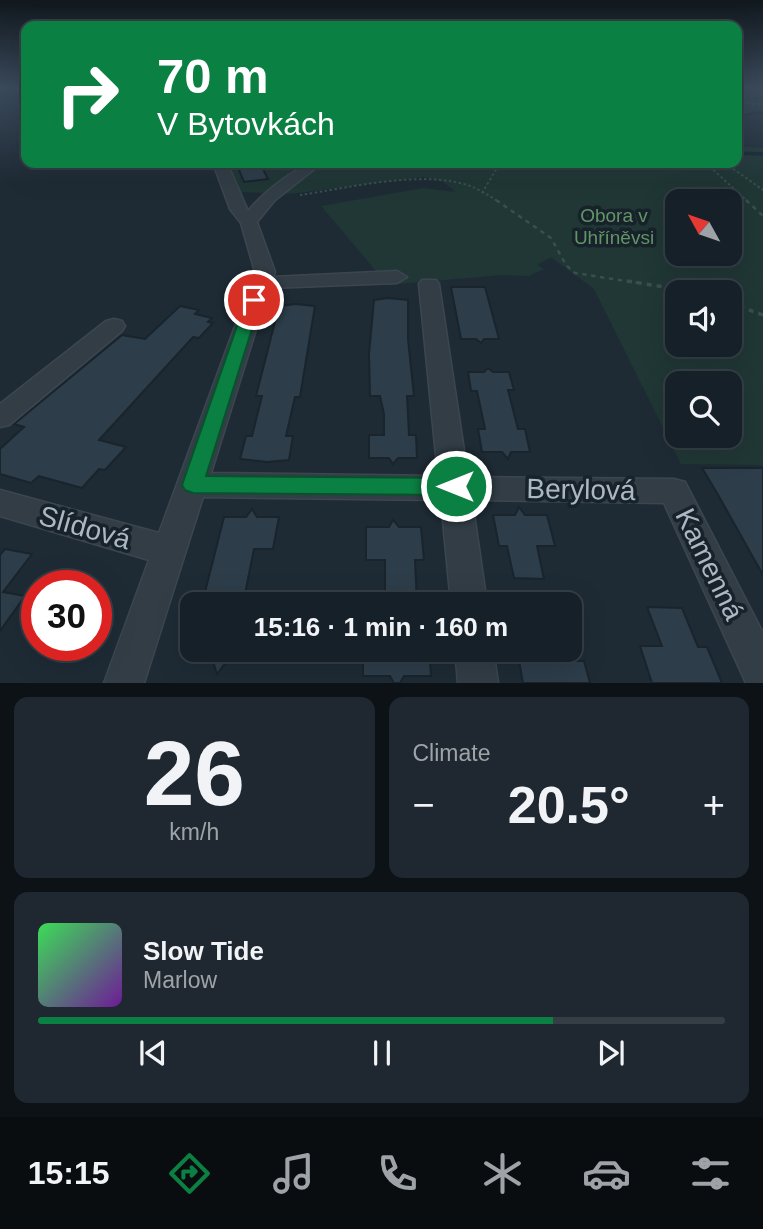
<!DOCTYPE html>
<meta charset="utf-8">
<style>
:root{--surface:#162028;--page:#1f2830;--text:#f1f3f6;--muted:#9ea3a8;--line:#353e45;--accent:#0b8043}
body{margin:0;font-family:Helvetica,sans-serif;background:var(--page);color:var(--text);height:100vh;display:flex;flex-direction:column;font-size:26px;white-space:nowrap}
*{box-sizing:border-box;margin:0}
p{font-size:23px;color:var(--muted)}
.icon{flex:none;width:38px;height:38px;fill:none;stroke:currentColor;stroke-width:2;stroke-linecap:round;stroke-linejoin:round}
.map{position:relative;height:683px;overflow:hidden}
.panel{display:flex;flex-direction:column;gap:14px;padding:14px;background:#0c1216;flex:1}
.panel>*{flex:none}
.top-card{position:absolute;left:21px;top:21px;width:721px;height:147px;border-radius:14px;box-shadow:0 7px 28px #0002,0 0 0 2px var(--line);background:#0b8043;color:#fff;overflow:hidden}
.needle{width:46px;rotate:310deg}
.buttons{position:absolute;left:665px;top:189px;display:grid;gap:14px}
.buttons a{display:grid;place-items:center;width:77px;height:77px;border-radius:14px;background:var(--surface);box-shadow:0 7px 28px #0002,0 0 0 2px var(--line);font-size:35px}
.speed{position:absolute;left:21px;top:570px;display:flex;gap:14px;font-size:35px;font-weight:700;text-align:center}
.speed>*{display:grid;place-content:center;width:91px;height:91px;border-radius:50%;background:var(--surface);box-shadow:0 7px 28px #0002,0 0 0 2px var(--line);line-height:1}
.speed .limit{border:10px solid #d22;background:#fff;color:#111}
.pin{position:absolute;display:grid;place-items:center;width:60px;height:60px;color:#fff;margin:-30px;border:4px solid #fff;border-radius:50%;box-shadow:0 2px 7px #0007}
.me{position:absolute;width:77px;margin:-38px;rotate:270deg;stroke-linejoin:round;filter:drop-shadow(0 0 5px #0008)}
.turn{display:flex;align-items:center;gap:24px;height:147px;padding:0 21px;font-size:32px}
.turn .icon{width:91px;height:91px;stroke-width:2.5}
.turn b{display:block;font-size:49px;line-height:60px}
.big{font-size:52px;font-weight:700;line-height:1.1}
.panel .card{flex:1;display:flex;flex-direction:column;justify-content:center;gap:10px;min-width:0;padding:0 24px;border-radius:14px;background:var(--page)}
.panel .dial{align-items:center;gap:0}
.dial b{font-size:91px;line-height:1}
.song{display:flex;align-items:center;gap:21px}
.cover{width:84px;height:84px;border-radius:10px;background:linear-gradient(135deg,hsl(130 70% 55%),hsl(280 70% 35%))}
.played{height:7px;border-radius:4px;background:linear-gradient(90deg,var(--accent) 75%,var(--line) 75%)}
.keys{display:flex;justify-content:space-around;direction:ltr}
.heat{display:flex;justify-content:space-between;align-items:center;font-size:38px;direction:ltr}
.panel .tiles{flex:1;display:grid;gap:14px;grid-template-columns:1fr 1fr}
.card:last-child{grid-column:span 2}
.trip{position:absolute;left:180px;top:592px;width:402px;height:70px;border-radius:14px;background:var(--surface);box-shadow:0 7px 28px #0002,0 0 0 2px var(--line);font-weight:700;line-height:70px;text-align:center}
.tab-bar{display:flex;height:112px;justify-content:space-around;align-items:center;background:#090d10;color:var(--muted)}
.tab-bar .icon{width:49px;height:49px}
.tab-bar .current{color:var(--accent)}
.tab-bar b{font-size:32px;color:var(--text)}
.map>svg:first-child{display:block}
</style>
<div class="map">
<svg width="763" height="683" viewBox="0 0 763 683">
<rect width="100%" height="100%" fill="#1e2b35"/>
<g fill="#203736" fill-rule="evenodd">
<polygon points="763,91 763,111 737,119 737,92"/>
<path d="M737,146L763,148V465L681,464L594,289L551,257L537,265L544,269L529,276L502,275L388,285L321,206L423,188L456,192L443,182L424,177L290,194L239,192L228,163H737ZM677,201H730V254H677ZM677,292H730V345H677ZM677,383H730V436H677Z"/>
</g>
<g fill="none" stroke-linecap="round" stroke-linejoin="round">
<polyline stroke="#122432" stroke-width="2.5" points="737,116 763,112"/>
<polyline stroke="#122432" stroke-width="3.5" points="737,153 763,154"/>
</g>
<g fill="#2d3d4a" stroke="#19242c" stroke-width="2">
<polygon points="236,163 260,163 268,179 244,182"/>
<polygon points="451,287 485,287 499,339 484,339 481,343 476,339 461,339"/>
<polygon points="388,298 408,300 408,339 414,396 407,396 408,414 409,435 416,435 417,458 398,458 393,464 389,458 369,458 369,435 384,435 384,414 380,396 370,396 369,354 374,300"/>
<polygon points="296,304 315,306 300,397 295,397 286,436 293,436 289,460 267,462 240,459 246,436 252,436 262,396 256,396 279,306"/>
<polygon points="180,306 199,310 195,314 212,318 208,322 213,323 199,338 193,337 99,440 126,447 105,470 99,469 82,488 39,476 31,483 0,474 0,449 24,427 14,424 122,335 145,339"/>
<polygon points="488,368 493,372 509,372 514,390 508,390 518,429 525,429 530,452 511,452 508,459 502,452 482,452 478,429 485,429 477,391 471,391 468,372 484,372"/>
<polygon points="702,468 763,468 763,575 717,493"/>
<polygon points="519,507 525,515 547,515 555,546 537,546 544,579 514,578 507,546 499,546 493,515 515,515"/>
<polygon points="252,509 257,517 279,517 273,549 254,549 243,604 202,604 224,517 246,517"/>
<polygon points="393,520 399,527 421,527 424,560 415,560 417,604 375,604 385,593 385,560 366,560 366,527 389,527"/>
<polygon points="5,549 32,554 3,592 25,596 0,631 0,555"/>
<polygon points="647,607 682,608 698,647 707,647 722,683 652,683 640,646 662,646"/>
<polygon points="209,649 236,649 217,674"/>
<polygon points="363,649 429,649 431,676 404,676 400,683 394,683 390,676 363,676"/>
<polygon points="550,650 559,661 584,661 590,683 523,683 519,661 545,660"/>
</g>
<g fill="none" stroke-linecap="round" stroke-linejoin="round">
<defs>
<g id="minor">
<path d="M213,163H227L248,211C263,193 299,162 322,163L275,200L257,222L275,272L273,277L397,271L407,277L397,283L269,288L211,473L438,476L419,284L422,280H436L439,284L468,477L674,479L685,482L763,633V683H746L664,503L472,500L487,604H451L441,500L203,497L144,683H104L149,560L0,516V490L159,533L255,272L241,223L230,209Z"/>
<polygon points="114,319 122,321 125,326 122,331 9,425 0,427 0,404 106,321"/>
<polygon points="455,649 493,649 498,683 458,683"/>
</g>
</defs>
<use href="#minor" stroke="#3b4650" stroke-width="3"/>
<g stroke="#394f4e" stroke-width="2" stroke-dasharray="2.5 2.5" stroke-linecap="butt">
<polyline points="737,102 763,105"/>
<polyline points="706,163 748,202"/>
<polyline points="725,163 763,190"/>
<polyline points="482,193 500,163"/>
<path d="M300,195C349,188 423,169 470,186C480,190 490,196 499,202"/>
</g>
<g stroke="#394f4e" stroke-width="2.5" stroke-dasharray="4.5 4.5" stroke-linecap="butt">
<polyline points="496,200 551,238 566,265 575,273 638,283"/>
<polyline points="746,200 763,216"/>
</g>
<g stroke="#394f4e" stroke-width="3.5" stroke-dasharray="5 5" stroke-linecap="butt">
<polyline points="627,281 696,292"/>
<polyline points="730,303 763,315"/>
</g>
<use href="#minor" fill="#323d46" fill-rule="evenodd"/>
</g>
<linearGradient id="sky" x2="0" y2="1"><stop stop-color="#10181d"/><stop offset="0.48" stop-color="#3b4a5c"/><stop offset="1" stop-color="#3b4a5c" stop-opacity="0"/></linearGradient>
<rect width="763" height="183" fill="url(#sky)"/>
<polygon fill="#0b8043" stroke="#07532c" stroke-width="2" points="254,295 261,300 206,476 456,478 463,481 466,486 463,492 456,495 193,493 185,490 182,485 246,300"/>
<g text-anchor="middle" stroke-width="7" stroke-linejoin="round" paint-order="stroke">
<g font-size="19" fill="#639467" stroke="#17222a">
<text x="614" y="222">Obora v<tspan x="614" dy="22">Uhříněvsi</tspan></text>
</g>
<g font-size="28" fill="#abb8c4" stroke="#17222a">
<text transform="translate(581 489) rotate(1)" y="10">Berylová</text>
<text transform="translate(85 527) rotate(16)" y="10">Slídová</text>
<text transform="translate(710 564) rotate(64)" y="10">Kamenná</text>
</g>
</g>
</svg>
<div class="buttons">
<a><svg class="needle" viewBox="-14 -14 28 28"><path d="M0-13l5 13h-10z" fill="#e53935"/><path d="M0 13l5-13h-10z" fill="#9ea3a8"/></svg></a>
<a><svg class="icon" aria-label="sound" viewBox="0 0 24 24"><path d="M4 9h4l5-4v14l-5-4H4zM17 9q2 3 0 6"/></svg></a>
<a><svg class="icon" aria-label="search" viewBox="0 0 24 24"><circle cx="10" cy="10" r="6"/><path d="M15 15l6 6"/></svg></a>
</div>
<div class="speed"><div class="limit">30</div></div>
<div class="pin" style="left:254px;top:300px;background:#d93025"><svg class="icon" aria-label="arrive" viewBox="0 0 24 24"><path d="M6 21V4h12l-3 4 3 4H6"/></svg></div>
<svg class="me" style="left:456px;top:486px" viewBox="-20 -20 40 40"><circle r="17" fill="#0b8043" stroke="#fff" stroke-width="3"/><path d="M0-11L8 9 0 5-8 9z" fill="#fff"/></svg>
<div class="trip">15:16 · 1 min · 160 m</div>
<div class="top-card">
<div class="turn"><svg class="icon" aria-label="right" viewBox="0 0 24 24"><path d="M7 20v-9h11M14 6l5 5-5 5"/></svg><div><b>70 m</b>V Bytovkách</div></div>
</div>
</div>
<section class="panel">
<div class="tiles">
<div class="card dial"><b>26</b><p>km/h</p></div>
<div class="card"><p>Climate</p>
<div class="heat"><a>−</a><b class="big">20.5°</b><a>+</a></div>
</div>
<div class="card">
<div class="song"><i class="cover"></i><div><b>Slow Tide</b><p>Marlow</p></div></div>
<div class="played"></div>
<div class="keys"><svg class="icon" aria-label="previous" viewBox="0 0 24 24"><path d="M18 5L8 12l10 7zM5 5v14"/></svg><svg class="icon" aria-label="pause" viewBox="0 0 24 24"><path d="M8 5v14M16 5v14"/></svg><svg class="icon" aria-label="next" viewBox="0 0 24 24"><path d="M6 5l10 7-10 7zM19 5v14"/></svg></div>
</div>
</div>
</section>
<nav class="tab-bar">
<b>15:15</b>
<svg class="icon current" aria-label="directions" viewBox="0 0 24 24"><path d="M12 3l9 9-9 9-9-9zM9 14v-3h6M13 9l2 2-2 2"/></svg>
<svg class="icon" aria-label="music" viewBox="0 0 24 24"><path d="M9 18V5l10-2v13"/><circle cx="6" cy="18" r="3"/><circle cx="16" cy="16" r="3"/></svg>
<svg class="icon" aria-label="phone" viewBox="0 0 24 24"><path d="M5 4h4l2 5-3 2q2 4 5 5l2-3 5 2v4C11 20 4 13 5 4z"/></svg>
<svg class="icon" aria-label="climate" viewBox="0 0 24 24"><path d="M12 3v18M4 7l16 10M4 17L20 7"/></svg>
<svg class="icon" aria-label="car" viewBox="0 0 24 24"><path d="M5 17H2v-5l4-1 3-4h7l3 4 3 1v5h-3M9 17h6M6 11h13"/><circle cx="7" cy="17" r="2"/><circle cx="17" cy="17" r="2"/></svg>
<svg class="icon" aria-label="filters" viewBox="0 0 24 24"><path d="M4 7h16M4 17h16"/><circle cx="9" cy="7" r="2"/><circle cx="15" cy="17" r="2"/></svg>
</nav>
